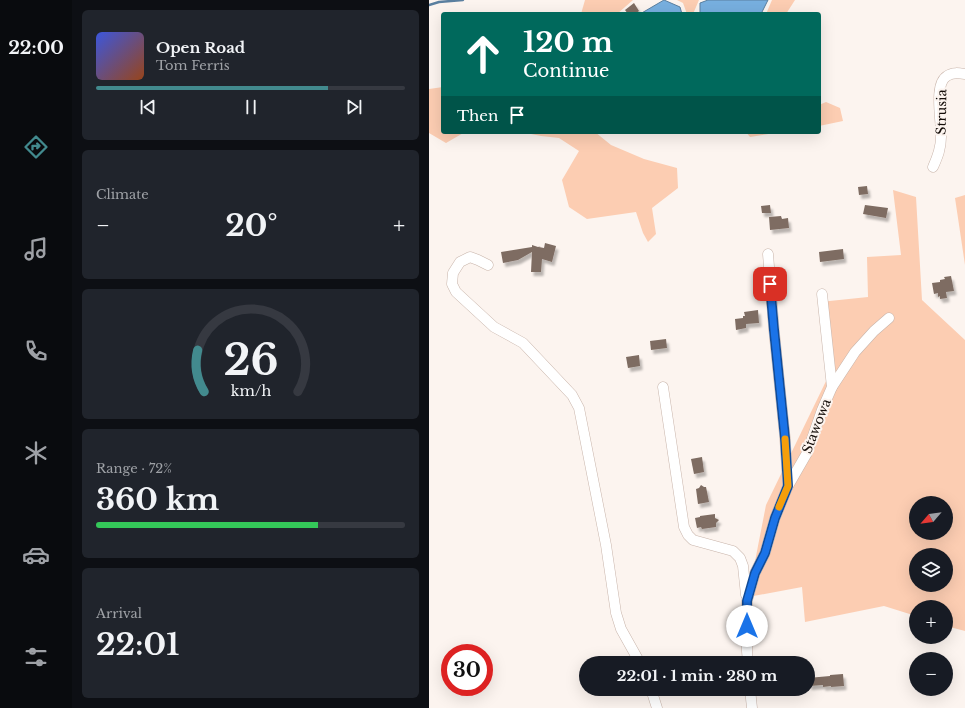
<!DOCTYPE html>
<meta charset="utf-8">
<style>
:root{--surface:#171b24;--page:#20242c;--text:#f1f3f6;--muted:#9ea1a6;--line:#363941;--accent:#428a8e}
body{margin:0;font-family:"Libre Baskerville",serif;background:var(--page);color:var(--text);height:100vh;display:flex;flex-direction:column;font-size:15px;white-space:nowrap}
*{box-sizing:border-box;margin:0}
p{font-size:13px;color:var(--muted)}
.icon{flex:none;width:22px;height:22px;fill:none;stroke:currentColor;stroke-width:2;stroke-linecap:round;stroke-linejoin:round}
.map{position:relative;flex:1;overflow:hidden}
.sheet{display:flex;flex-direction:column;gap:10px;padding:10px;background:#0d0f14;width:357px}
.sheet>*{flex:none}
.top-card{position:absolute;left:12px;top:12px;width:380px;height:122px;border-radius:4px;box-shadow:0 4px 16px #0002;background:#00695c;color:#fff;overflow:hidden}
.needle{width:26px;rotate:242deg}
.controls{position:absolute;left:480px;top:496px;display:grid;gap:8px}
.controls a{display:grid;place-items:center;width:44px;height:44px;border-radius:50%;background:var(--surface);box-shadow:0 4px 16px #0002;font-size:20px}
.speed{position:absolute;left:12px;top:644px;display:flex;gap:8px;font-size:20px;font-weight:700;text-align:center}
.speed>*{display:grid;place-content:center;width:52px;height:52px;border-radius:50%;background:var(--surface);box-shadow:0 4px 16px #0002;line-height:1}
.speed .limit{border:6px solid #d22;background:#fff;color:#111}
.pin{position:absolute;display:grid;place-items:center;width:34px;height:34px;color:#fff;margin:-17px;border-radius:8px;box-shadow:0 2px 6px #0006}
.me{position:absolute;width:44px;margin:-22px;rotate:0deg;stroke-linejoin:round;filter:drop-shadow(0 0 3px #0008)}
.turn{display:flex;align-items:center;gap:14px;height:84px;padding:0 16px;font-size:18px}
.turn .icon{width:52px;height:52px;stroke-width:2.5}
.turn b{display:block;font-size:28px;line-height:34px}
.then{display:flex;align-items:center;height:38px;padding:0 16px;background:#0003;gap:8px;font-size:15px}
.big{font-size:30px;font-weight:700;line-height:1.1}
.sheet .card{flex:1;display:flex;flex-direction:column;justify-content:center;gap:6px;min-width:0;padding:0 14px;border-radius:6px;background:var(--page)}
.sheet .dial{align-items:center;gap:0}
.dial svg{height:104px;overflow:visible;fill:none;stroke:var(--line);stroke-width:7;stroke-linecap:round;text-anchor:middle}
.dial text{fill:var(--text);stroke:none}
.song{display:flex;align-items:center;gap:12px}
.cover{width:48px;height:48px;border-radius:6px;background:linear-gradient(135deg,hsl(230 70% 55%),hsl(20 70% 35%))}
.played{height:4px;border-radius:2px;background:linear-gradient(90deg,var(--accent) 75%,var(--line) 75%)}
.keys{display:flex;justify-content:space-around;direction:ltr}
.heat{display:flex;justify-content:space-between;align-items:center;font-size:22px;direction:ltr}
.charge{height:6px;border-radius:3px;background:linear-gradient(90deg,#34c759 72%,var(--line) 0)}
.trip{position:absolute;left:150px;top:656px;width:236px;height:40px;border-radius:20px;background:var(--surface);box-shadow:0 4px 16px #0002;font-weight:700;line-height:40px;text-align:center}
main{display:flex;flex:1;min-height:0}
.menu{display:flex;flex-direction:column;width:72px;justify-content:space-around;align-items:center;background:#090b0e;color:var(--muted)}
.menu .icon{width:28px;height:28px}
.menu .selected{color:var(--accent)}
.menu b{font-size:18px;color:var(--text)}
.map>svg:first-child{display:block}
</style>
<main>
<nav class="menu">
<b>22:00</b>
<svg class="icon selected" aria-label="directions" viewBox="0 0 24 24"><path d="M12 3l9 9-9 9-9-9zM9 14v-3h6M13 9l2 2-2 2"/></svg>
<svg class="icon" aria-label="music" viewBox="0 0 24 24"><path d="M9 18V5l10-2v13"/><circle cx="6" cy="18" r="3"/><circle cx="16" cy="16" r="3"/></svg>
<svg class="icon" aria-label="phone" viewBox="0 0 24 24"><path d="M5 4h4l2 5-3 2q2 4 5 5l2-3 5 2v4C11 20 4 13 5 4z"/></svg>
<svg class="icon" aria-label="climate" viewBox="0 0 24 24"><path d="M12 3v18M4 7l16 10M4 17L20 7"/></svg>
<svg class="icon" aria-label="car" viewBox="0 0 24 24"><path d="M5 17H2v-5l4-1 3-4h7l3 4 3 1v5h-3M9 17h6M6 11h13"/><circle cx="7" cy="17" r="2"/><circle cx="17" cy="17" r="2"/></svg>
<svg class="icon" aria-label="filters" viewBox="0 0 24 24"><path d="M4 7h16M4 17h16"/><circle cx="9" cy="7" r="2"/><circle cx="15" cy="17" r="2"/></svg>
</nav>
<section class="sheet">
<div class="card">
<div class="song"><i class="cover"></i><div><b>Open Road</b><p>Tom Ferris</p></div></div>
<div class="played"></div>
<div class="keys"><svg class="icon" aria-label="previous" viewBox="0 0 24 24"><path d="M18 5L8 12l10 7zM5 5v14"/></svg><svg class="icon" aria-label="pause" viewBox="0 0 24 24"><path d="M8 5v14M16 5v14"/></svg><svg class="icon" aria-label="next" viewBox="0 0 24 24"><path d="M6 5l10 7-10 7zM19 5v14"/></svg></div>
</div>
<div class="card"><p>Climate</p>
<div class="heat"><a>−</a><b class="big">20°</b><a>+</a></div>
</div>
<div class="card dial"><svg viewBox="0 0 100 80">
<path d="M14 69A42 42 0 1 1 86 69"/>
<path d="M14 69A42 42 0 0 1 9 37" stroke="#428a8e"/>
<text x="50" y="56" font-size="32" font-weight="700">26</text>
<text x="50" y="72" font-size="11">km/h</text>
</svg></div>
<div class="card"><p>Range · 72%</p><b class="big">360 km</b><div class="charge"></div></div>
<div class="card"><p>Arrival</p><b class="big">22:01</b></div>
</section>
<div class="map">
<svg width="536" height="708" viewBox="0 0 536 708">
<defs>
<filter id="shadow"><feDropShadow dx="2.5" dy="4" stdDeviation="1" flood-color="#0004"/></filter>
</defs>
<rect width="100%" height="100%" fill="#fcf4ef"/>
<g fill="#fccdb2" fill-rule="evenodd">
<polygon points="156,0 204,0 188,14 152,14"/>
<polygon points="248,0 270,0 264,14 258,14 254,3"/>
<polygon points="343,0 366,0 357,14 337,14"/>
<polygon points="14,87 14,132 36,132 17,143 0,133 0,89"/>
<polygon points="397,102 411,108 414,121 390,126 390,105"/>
<polygon points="92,132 166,132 182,145 215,159 248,168 249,188 223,208 227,234 219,242 214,233 207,212 158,219 140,207 133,180 150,151 130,138 112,136"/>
<polygon points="317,132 352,132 321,137"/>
<path d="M464,190L487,197L493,300L536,340V631L517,626V607H487V616L455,606L376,622L373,587L319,597L337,505L399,377L391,302L439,297L438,257L472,255ZM487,503H517V533H487ZM487,555H517V585H487Z"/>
<polygon points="536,195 536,265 526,198"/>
</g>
<g fill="#77afdf" stroke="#5a7f9f">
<polygon points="235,0 251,7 253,14 211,14"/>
<polygon points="279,0 339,0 332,14 271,14 271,3"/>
</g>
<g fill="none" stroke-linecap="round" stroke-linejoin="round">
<polyline stroke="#5a7f9f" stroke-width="2.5" points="0,5 10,2 34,0"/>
</g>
<g fill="#7e6c62" filter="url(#shadow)">
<polygon points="205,3 210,11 206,14 199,14 196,10"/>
<polygon points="438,186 439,194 430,195 429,187"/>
<polygon points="341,205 342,213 333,213 332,206"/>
<polygon points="436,205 459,208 457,218 434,214"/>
<polygon points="352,216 353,219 359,218 360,228 341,230 340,217"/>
<polygon points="116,243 127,246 123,262 113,259 112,272 102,272 103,252 89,260 74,263 72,252 103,247 103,245 109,247 112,246 110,247 115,248"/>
<polygon points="414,249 415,259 391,262 390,252"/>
<polygon points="522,276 525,291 517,292 518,298 511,299 511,296 509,297 509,293 505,294 503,283 511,282 511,280 516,279 515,277"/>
<polygon points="329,310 330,323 317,324 317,328 307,330 306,319 314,318 314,316 316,316 315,312"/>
<polygon points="237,339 238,348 222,350 221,341"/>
<polygon points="210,355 211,366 199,368 197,357"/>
<polygon points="273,457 275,472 265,474 262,459"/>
<polygon points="272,485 275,487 277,487 280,502 269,504 267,489 270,488"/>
<polygon points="286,514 286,518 290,520 287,523 287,527 273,529 272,527 268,528 266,518 271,517 271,516"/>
<polygon points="414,674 415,686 402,687 402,686 394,687 394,685 380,686 379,678 401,676 401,675"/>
</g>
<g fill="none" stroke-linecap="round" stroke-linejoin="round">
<defs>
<g id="minor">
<path d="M504,167C509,156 512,148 512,137C513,123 504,84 518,76C523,72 530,73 536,74"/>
<polyline points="339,254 345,330 356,438 359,486"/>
<polyline points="59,265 49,260 41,257 31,262 24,273 23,284 27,292 65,327 94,343 143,395 150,408 177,545 187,613 192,629 211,663"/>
<polyline points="393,294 403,387"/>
<polyline points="234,387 255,527 259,535 264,540 304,551 311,558 314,566 317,595"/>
<polyline points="319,663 318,651 318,601 326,573 336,553 346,518 359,486 378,453 393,410 403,387 426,352 445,331 460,318"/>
<polyline points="222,689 228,708"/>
<polyline points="321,689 323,708"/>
</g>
</defs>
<use href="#minor" stroke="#c8b4aa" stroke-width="11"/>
<use href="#minor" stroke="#fff" stroke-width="10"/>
</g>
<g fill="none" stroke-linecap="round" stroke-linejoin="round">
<defs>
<polyline id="route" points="318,626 318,601 326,573 336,553 346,518 359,486 356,438 345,330 341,284"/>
</defs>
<use href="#route" stroke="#114b97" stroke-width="10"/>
<use href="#route" stroke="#1a73e8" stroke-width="7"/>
<polyline stroke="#f59e0b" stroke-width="7" points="350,507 359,486 356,439"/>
</g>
<g text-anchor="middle" stroke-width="4" stroke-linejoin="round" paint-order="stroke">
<g font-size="13" fill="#150e0a" stroke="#fcf4ef">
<text transform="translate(512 112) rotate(-89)" y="5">Strusia</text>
<text transform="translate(387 426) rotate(-69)" y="5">Stawowa</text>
</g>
</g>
</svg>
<div class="controls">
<a><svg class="needle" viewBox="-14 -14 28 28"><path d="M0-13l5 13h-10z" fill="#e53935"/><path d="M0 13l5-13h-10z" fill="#9ea1a6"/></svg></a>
<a><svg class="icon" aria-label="layers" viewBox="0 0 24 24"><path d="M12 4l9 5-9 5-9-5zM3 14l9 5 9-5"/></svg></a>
<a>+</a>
<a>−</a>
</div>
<div class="speed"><div class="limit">30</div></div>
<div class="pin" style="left:341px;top:284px;background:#d93025"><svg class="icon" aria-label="arrive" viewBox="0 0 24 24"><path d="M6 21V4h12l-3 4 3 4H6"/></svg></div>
<svg class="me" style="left:318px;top:626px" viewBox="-20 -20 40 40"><circle r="19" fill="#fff"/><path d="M0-13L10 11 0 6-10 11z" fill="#1a73e8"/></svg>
<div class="trip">22:01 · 1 min · 280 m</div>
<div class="top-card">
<div class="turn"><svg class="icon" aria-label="ahead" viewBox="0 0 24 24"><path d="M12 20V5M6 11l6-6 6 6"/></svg><div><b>120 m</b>Continue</div></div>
<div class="then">Then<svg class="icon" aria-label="arrive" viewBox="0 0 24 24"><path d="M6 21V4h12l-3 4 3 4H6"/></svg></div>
</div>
</div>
</main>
